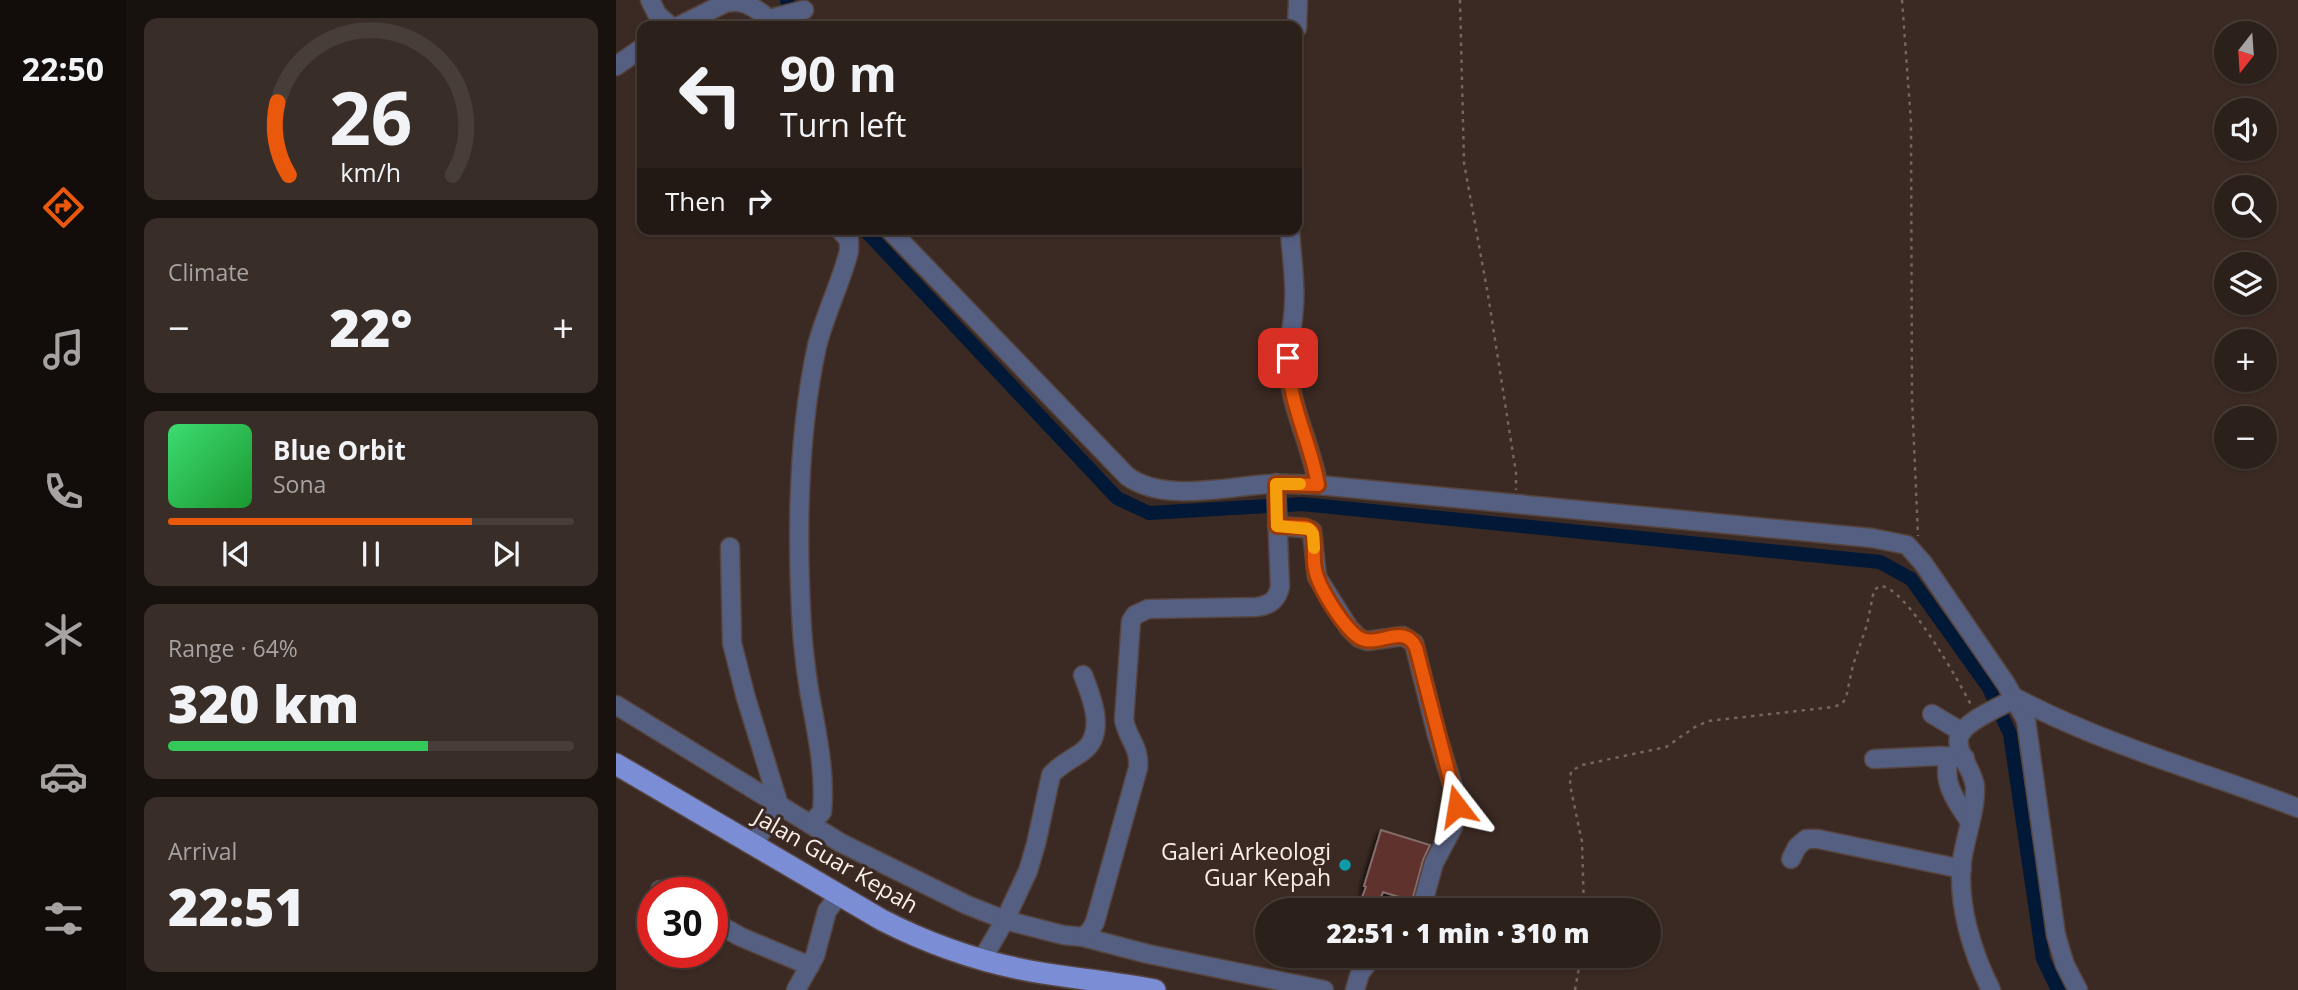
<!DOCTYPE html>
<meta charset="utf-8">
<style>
:root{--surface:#2c201a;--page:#382d27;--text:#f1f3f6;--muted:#a6a3a2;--line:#483e39;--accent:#ea580c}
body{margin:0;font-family:"Open Sans",sans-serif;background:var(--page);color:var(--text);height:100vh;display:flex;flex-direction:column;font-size:26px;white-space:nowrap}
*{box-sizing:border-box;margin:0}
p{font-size:23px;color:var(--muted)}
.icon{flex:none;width:38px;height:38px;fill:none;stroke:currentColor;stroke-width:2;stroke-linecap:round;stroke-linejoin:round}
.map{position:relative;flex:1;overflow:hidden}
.details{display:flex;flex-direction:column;gap:18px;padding:18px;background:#18120e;width:490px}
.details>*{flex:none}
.hud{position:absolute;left:21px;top:21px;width:665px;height:214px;border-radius:14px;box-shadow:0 2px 5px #0004,0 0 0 2px var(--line);background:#2c201a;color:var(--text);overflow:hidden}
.needle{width:46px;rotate:197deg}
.controls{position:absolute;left:1598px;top:21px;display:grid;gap:14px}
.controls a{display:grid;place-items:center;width:63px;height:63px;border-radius:50%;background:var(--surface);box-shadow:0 2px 5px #0004,0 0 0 2px var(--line);font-size:35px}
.speed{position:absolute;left:21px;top:877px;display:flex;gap:14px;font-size:35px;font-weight:700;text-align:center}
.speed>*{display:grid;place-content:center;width:91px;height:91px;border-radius:50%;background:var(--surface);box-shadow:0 2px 5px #0004,0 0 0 2px var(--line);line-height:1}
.speed .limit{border:10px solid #d22;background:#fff;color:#111}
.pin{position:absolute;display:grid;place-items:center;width:60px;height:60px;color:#fff;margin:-30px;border-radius:14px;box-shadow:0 4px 10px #0006}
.me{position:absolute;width:77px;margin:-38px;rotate:346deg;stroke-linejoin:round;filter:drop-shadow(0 0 5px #0008)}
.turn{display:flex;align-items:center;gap:24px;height:147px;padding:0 28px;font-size:32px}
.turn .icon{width:91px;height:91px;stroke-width:2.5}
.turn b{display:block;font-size:49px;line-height:60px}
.then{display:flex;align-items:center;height:66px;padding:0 28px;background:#0003;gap:14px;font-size:26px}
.big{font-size:52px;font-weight:800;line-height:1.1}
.details .tile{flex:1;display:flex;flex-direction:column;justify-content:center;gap:10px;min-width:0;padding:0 24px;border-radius:14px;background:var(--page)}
.details .dial{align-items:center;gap:0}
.dial svg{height:182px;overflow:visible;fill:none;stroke:var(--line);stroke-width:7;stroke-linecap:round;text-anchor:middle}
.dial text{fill:var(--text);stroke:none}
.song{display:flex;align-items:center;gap:21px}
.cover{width:84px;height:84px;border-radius:10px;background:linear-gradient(135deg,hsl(140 70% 55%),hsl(130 70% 35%))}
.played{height:7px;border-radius:4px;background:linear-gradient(90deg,var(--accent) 75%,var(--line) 75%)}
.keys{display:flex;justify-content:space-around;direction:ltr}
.heat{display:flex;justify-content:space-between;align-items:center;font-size:38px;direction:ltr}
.charge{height:10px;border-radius:5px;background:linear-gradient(90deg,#34c759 64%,var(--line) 0)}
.trip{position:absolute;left:639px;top:898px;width:406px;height:70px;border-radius:35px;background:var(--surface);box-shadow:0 2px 5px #0004,0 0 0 2px var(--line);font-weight:800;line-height:70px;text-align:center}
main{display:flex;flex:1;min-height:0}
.tab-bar{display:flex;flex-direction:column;width:126px;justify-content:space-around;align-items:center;background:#120d0a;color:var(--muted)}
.tab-bar .icon{width:49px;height:49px}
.tab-bar .on{color:var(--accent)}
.tab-bar b{font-size:32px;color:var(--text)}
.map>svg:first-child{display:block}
</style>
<main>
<nav class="tab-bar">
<b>22:50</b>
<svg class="icon on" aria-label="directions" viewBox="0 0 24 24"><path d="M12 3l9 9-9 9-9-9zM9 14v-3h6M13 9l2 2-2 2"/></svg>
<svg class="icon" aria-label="music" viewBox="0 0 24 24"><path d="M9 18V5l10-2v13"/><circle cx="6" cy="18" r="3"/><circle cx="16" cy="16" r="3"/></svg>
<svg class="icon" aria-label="phone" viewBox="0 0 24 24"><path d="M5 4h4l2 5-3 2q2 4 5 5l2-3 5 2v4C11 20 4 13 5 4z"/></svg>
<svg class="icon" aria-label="climate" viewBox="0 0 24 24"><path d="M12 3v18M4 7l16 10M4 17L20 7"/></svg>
<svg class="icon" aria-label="car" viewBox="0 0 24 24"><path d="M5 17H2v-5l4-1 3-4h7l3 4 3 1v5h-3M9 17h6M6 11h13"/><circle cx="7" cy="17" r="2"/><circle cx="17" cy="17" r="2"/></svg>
<svg class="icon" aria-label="filters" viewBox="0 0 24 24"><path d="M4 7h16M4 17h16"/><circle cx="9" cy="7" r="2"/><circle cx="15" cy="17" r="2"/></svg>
</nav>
<section class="details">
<div class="tile dial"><svg viewBox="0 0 100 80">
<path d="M14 69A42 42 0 1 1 86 69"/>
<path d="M14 69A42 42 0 0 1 9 37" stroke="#ea580c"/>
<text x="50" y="56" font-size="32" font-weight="700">26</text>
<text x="50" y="72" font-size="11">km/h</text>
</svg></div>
<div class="tile"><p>Climate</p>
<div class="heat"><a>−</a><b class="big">22°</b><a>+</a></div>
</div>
<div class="tile">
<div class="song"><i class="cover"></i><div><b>Blue Orbit</b><p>Sona</p></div></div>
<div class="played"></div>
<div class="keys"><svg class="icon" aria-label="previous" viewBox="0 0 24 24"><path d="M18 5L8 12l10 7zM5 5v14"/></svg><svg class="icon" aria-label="pause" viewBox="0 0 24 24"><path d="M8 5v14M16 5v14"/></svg><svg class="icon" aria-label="next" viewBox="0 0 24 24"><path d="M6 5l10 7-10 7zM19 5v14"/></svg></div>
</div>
<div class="tile"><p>Range · 64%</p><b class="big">320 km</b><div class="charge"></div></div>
<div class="tile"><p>Arrival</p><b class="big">22:51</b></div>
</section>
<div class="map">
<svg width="1682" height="990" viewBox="0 0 1682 990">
<defs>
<filter id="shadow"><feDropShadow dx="-4" dy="4" stdDeviation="2" flood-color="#0009"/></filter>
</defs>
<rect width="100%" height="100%" fill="#3b2a23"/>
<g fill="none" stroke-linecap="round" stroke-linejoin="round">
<g stroke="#011837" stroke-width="14">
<polyline points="171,0 177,26"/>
<polyline points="248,229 501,498 533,513 686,504 1264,562 1295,579 1373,688 1394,734 1427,959 1442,990"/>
</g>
</g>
<polygon fill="#61312e" stroke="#836c6a" stroke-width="2" filter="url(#shadow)" points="765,830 814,845 807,860 796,901 767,892 760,910 741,910 750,887 748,886"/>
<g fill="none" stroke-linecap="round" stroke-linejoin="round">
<defs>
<g id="minor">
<polyline points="34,0 41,14 54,26"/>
<polyline points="149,20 188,10"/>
<path d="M63,26L109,3C126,0 133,4 147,14"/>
<polyline points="681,28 682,0"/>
<polyline points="0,66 26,48"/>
<path d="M273,229L511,476C549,504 614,485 658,484C673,483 687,485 702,485L1256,538L1291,545L1307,563L1390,684L1410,720L1440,935L1449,965L1462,990"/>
<path d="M674,229C675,255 680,280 678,305C677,329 670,351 673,375C677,413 696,448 702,485"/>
<polyline points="661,526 689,528 696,531 701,577 733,628 743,638 751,641 787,636 798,643 821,735 837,787 841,812 837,827 818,863 805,910"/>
<polyline points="114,547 116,643 130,698 163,805 137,845"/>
<polyline points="0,705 225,843 351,905 389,920 447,935 467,937 532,954 708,990"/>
<polyline points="1316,714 1346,732"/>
<path d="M1335,756C1323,779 1341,803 1354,822"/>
<polyline points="1258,759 1324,756 1349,758"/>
<path d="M194,824L206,812C210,771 200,730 193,690C189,664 186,638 185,611C181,528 183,428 201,346C209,314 225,283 233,251V240L223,229"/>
<polyline points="1175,859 1181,847 1190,839 1202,839 1346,869"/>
<polyline points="44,890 48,892"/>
<polyline points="96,921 125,937 194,966"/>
<path d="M467,937L474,931L479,922L522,768C524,746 512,740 508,720L515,621L519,615L532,609L641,607C654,605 661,600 664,587L660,483"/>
<path d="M368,960L371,951L389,920L412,871L420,844L435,775C444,764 455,760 466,752C491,734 476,698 467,675"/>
<polyline points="180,990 199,956 211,911 223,895"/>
<polyline points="739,990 744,973 757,956"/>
<path d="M1375,990C1356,952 1341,904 1346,861C1349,837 1360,811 1359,787C1358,770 1339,753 1343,737C1348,721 1386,706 1400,698C1489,745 1588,772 1682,808"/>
</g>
<path id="major" d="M0,764L266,920C317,946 370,964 426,973C464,979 501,983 539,990"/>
</defs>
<use href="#minor" stroke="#56453f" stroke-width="21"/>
<use href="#major" stroke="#56453f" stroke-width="24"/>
<g stroke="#75655f" stroke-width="2.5" stroke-dasharray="3.5 5" stroke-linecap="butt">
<polyline points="844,0 848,163 872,295 900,473 900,490"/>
<polyline points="1286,0 1295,122 1296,398 1302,536"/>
<path d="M968,910L966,842L954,785L955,771L966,765L1050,747L1079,727L1092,721L1217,707L1226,704L1230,698L1237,665L1251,625L1258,590L1264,586C1289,585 1344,683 1356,707"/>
<polyline points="959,990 965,956"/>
</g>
<use href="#minor" stroke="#555f82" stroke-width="18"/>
<use href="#major" stroke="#7b8dd5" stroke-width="21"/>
</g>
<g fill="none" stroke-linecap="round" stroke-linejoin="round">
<defs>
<path id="route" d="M672,358C672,402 695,443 702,485L660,484L661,526L690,527L696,531C700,543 696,556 699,569C702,587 727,626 742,637C760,650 789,621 800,648L841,806"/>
</defs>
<use href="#route" stroke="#983908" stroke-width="18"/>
<use href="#route" stroke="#ea580c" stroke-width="12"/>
<polyline stroke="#f59e0b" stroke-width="12" points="684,484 660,484 661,526 693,529 697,534 698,548"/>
</g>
<circle fill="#0f9aa8" stroke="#3b2a23" stroke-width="2.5" cx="729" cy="865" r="7"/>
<g text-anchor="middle" stroke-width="6" stroke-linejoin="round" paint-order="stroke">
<g font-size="23" fill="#f9eee9" stroke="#3b2a23" text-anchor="end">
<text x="715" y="860">Galeri Arkeologi<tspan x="715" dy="26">Guar Kepah</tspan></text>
</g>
<g font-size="23" fill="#f9eee9" stroke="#3b2a23">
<text transform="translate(220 861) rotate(30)" y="8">Jalan Guar Kepah</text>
</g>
</g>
</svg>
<div class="controls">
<a><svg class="needle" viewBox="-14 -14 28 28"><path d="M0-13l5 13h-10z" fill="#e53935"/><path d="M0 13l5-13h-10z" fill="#a6a3a2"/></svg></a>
<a><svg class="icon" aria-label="sound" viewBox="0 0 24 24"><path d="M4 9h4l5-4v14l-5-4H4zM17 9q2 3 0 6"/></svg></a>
<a><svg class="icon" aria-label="search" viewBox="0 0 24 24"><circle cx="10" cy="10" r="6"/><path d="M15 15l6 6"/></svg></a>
<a><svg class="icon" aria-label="layers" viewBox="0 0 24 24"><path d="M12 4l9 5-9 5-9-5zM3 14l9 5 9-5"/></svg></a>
<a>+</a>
<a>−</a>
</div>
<div class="speed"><div class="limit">30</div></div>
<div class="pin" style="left:672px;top:358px;background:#d93025"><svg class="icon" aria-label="arrive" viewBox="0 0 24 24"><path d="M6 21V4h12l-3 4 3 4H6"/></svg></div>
<svg class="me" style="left:841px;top:806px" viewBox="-20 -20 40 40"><path d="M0-17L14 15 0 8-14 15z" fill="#ea580c" stroke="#fff" stroke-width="4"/></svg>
<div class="trip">22:51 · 1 min · 310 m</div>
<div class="hud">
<div class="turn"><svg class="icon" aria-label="left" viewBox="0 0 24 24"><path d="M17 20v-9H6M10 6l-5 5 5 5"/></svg><div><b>90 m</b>Turn left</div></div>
<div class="then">Then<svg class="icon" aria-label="right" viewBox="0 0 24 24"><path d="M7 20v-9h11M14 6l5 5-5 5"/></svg></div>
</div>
</div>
</main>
